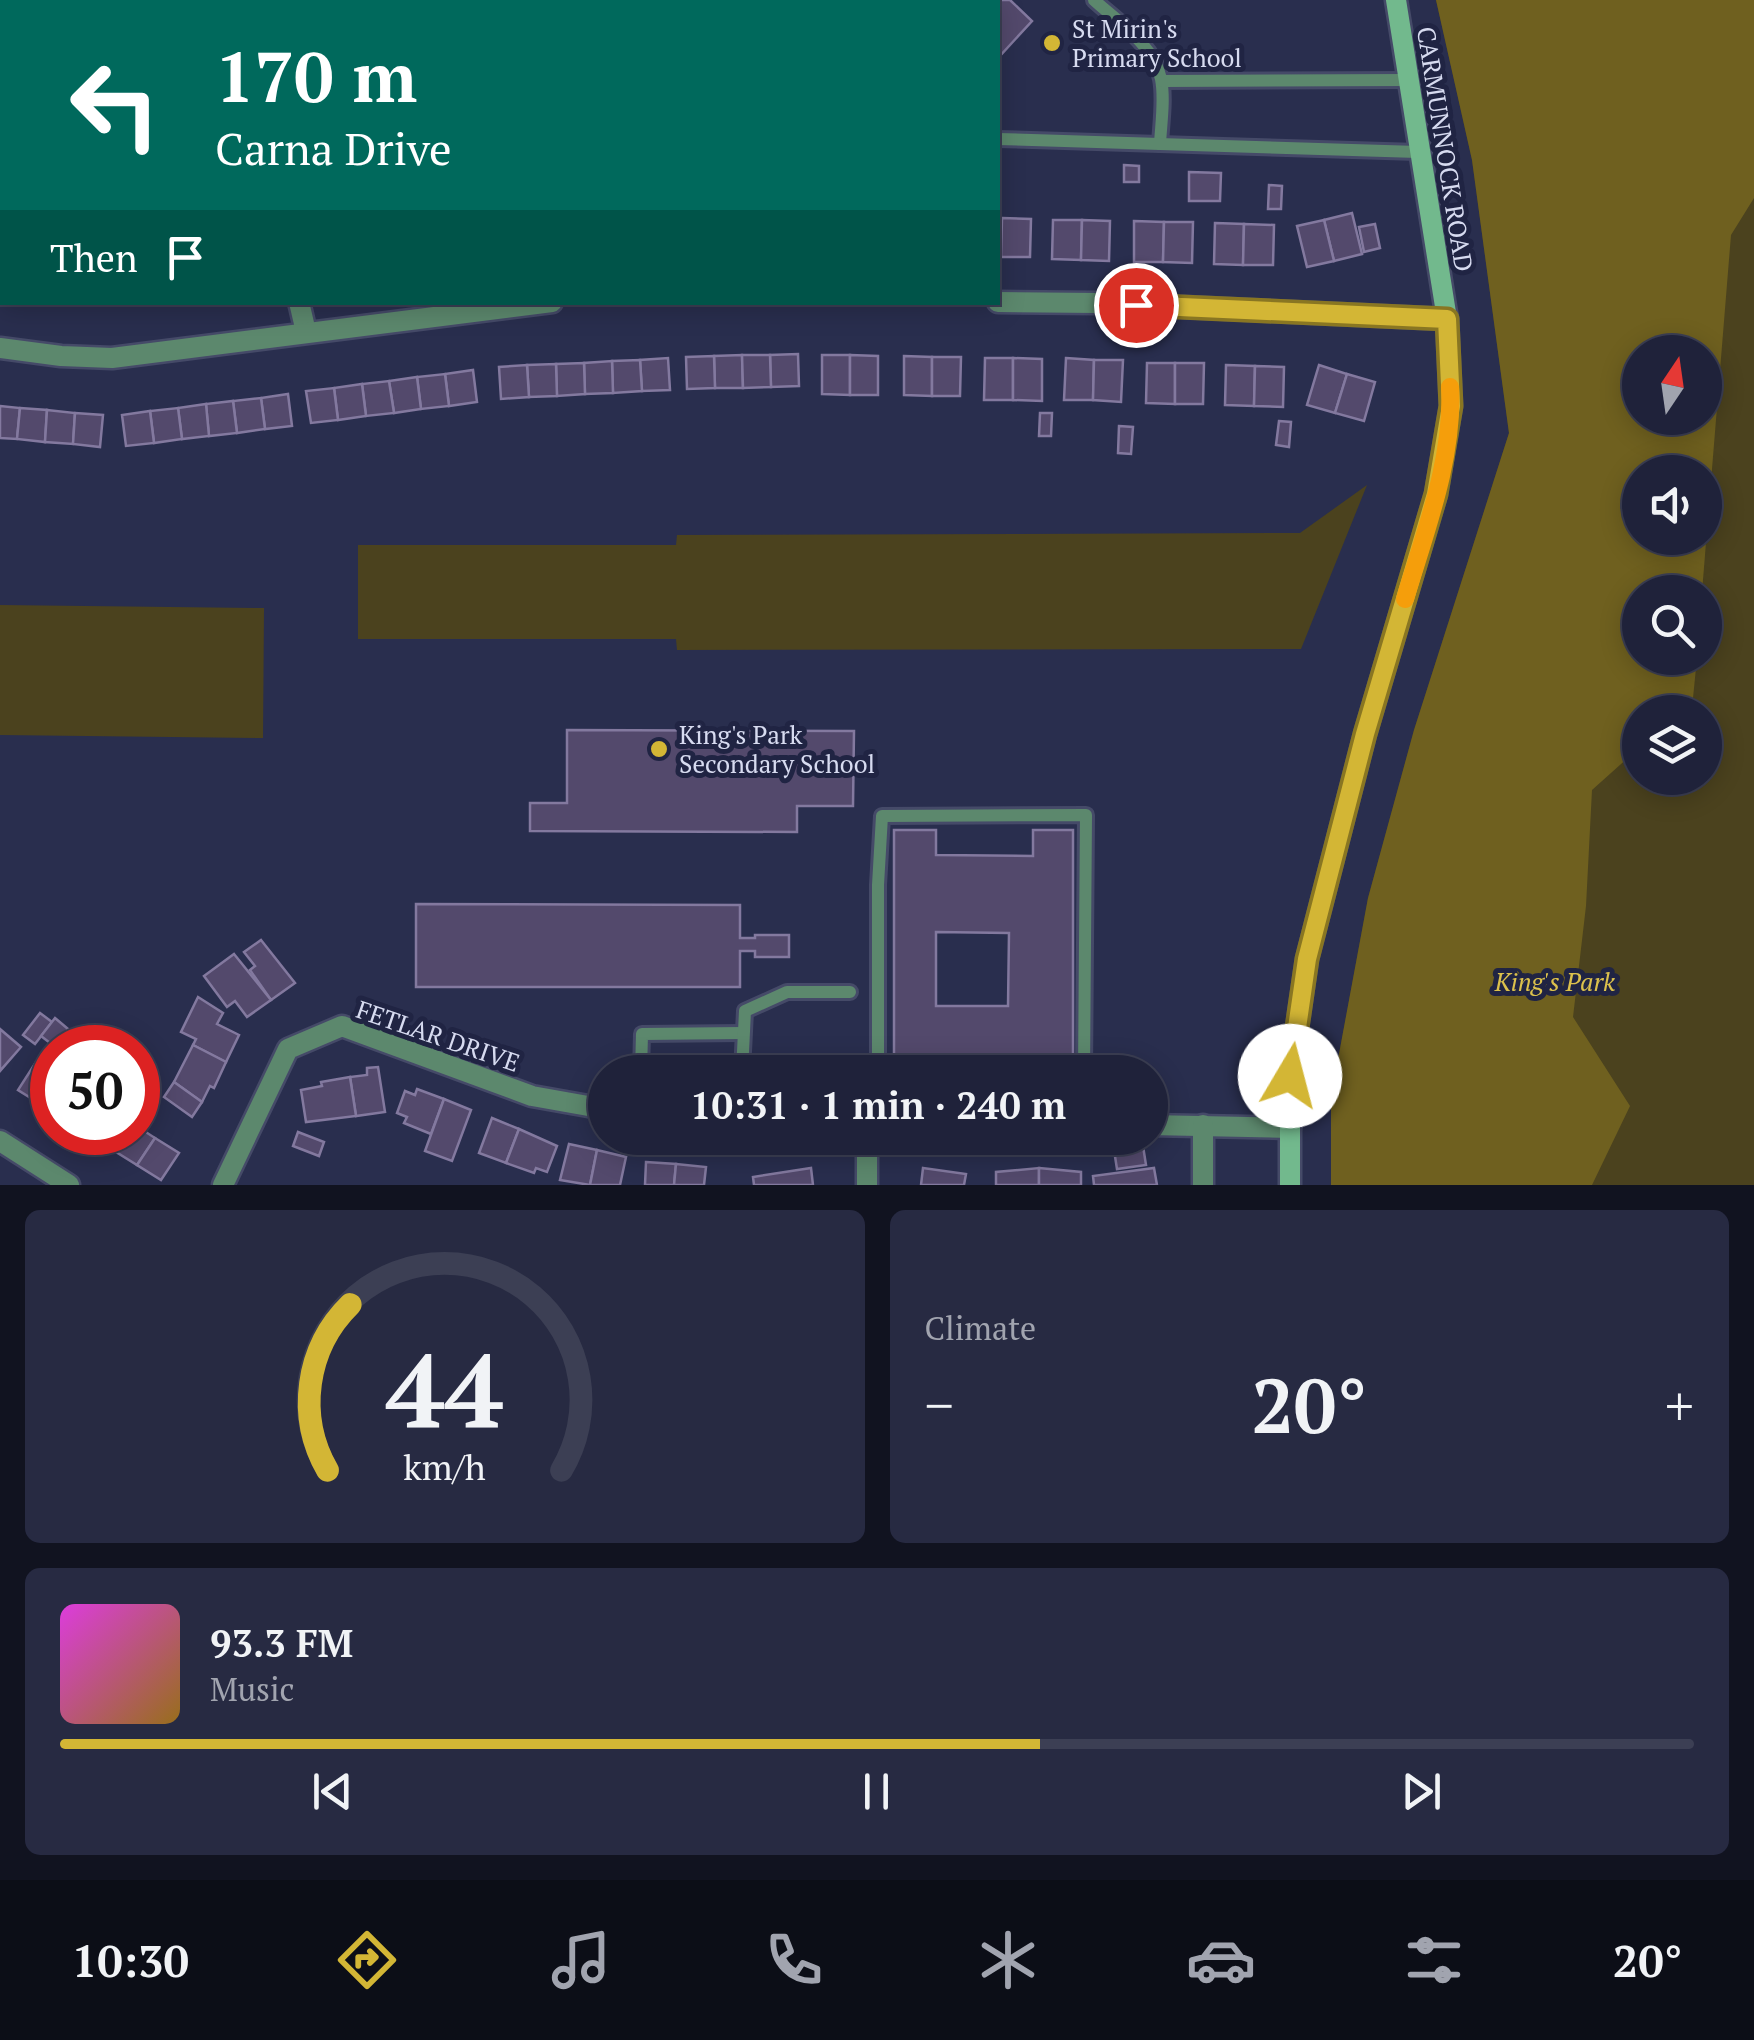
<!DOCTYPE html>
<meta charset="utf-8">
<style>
:root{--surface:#1f223a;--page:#272a42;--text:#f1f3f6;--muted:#a1a4af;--line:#3c3f54;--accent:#d3b635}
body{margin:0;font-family:"PT Serif",serif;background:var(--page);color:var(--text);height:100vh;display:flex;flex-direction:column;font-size:38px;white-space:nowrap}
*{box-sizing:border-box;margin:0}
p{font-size:32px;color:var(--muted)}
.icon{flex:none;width:55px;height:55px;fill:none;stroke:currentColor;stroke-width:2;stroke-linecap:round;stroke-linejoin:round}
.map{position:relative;height:1185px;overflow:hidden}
.details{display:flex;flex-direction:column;gap:25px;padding:25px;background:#111320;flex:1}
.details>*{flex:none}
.guide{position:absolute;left:0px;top:0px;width:1000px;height:305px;box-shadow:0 5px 25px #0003,0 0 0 2px var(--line);background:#00695c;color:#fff;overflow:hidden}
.needle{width:65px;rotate:13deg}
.controls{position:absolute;left:1622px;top:335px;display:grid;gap:20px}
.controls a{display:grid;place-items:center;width:100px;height:100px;border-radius:50%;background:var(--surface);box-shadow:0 5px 25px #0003,0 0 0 2px var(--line);font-size:50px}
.speed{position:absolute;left:30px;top:1025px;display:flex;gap:20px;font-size:50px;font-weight:700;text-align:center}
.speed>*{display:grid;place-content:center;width:130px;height:130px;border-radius:50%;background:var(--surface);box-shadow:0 5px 25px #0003,0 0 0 2px var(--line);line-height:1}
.speed .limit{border:15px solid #d22;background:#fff;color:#111}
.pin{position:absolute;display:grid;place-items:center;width:85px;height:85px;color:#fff;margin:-42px;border:5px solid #fff;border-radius:50%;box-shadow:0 2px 10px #0007}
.me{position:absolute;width:110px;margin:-55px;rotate:8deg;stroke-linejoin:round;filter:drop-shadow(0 0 8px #0008)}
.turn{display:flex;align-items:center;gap:35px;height:210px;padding:0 50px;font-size:45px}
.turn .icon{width:130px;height:130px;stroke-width:2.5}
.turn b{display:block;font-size:70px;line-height:85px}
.then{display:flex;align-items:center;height:95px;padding:0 50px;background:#0003;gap:20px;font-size:38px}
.big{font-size:75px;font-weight:800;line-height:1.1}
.details .card{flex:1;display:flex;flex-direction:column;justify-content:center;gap:15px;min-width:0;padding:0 35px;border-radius:15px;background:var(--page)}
.details .dial{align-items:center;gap:0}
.dial svg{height:260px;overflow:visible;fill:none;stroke:var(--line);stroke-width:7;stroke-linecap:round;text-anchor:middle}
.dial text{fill:var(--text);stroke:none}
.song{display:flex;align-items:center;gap:30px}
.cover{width:120px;height:120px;border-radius:15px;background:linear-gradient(135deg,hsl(300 70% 55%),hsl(40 70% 35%))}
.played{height:10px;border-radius:5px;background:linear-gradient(90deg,var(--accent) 60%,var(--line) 60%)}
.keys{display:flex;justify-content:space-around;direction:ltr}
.heat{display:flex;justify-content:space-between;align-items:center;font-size:55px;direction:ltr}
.details .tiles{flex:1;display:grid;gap:25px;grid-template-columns:1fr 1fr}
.card:last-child{grid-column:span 2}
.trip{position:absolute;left:588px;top:1055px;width:580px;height:100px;border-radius:50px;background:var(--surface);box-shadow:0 5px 25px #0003,0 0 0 2px var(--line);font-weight:800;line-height:100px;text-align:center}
.dock{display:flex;height:160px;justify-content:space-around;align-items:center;background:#0c0e17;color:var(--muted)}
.dock .icon{width:70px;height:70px}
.dock .on{color:var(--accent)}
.dock b{font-size:45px;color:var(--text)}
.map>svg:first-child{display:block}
</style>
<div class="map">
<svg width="1754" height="1185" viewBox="0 0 1754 1185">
<rect width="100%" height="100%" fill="#292e4e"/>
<g fill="#4b421e" fill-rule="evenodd">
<path d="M1436,0H1754V1185H1331V1097L1368,898L1414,730L1509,433L1472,160ZM1640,352H1705V418H1640ZM1640,472H1705V538H1640ZM1640,592H1705V658H1640ZM1640,712H1705V778H1640Z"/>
<polygon points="1367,485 1301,649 677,650 676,639 358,639 358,545 676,545 677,535 1300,533"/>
<polygon points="0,605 264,608 263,738 0,735"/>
</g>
<path fill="#6f601f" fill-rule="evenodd" d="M1436,0H1754V198L1731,235L1702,592H1640V658H1697L1693,698L1678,712H1640V747L1592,790L1586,906L1573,1017L1630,1106L1592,1185H1331V1097L1368,898L1414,730L1509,433L1472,160ZM1640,352H1705V418H1640ZM1640,472H1705V538H1640Z"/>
<g fill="#53496c" stroke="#83799f" stroke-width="2.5" fill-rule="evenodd">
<polygon points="782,0 854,0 857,2 785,2"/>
<polygon points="911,0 1010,0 1032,21 998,58 998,2 909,2"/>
<polygon points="1124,165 1139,166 1139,182 1124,182"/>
<polygon points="1189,172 1221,173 1220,201 1189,201"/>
<polygon points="1269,185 1282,186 1281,209 1268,209"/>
<polygon points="1352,213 1362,254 1334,261 1324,220"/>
<polygon points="1002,218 1031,219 1030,257 1001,257"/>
<polygon points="1053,220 1082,220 1081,260 1052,259"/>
<polygon points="1082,220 1110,221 1109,261 1081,260"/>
<polygon points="1324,220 1334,261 1307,267 1297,226"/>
<polygon points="1134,221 1164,222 1163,262 1134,262"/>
<polygon points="1164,222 1193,222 1192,263 1163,262"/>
<polygon points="1215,223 1244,224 1243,265 1214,264"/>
<polygon points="1244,224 1274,225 1273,265 1243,265"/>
<polygon points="1375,224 1380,248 1364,252 1359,227"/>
<polygon points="798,354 799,386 771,387 770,355"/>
<polygon points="742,355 743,388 715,388 714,356"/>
<polygon points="742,355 770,355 771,387 743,388"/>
<polygon points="822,355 850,355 850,395 822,394"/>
<polygon points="850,355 878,356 878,395 850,395"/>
<polygon points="714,356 715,388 687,389 686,357"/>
<polygon points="904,356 932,357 932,396 904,395"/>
<polygon points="932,357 961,357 960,396 932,396"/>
<polygon points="668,358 670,390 642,391 640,360"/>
<polygon points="985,358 1013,358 1013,400 984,400"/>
<polygon points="1013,358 1042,359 1042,401 1013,400"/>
<polygon points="1066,358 1094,360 1093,400 1064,400"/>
<polygon points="640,360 642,391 613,393 612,361"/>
<polygon points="1094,360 1123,360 1121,402 1093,400"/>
<polygon points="612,361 613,393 585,394 584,363"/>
<polygon points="584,363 585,394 557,396 556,364"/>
<polygon points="1147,363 1175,363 1175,404 1146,403"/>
<polygon points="1175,363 1204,363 1203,404 1175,404"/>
<polygon points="556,364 557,396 529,397 527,365"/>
<polygon points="527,365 529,397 501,399 499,367"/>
<polygon points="1226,365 1255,366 1254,406 1225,405"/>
<polygon points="1319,365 1347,374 1335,413 1307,405"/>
<polygon points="1255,366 1284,367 1283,407 1254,406"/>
<polygon points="473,370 477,402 449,406 445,374"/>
<polygon points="445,374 449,406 421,409 417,377"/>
<polygon points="1347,374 1375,382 1364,421 1335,413"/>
<polygon points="417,377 421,409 394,413 389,381"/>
<polygon points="389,381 394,413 366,416 362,384"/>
<polygon points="362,384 366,416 338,420 334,388"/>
<polygon points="334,388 338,420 311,423 306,391"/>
<polygon points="288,394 292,426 265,429 261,398"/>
<polygon points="261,398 265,429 237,433 233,401"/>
<polygon points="233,401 237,433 209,436 206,404"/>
<polygon points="206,404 209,436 182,439 178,408"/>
<polygon points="0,406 20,408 17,439 0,438"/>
<polygon points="20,408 47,410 45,442 17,439"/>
<polygon points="178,408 182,439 154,443 150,411"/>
<polygon points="47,410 75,413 73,444 45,442"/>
<polygon points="150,411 154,443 126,446 122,415"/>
<polygon points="75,413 103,415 100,447 73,444"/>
<polygon points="1040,413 1052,413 1051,436 1039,436"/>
<polygon points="1279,421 1291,422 1289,447 1276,445"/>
<polygon points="1119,426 1133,427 1131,454 1118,453"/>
<polygon points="567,730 854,731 853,806 797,806 797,832 530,831 530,803 567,803"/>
<path d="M894,830H936V855L1033,856V830H1073V1072H1033V1059H936V1072H894ZM936,932L1009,933L1008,1006H936Z"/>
<polygon points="416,904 740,905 740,938 755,938 755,935 789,935 789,957 755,957 755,951 740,951 740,987 416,987"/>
<polygon points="261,940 295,983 271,1000 250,970 255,966 244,952"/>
<polygon points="234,954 271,1000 247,1017 235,1001 227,1007 204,976"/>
<polygon points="198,997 223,1013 217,1024 239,1035 226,1062 193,1045 196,1039 181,1032"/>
<polygon points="40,1013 52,1022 35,1044 23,1035"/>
<polygon points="55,1018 68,1029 54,1046 41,1036"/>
<polygon points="0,1029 21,1047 0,1071"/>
<polygon points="193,1045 226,1062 214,1088 210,1086 202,1102 174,1082"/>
<polygon points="36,1062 52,1073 52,1088 42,1105 18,1090"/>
<polygon points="378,1067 385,1112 356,1116 350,1077 367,1075 367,1068"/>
<polygon points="350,1077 356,1116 306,1122 301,1090 322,1086 321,1082"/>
<polygon points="174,1082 202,1102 192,1117 164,1097"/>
<polygon points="417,1089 444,1099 431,1134 404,1123 407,1117 397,1113 405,1091 415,1095"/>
<polygon points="444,1099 471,1110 452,1161 425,1151"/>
<polygon points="492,1118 519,1129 506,1163 479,1153"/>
<polygon points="138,1127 155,1138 137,1165 113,1150 125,1132 138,1132"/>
<polygon points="519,1129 557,1146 547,1172 536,1168 534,1173 506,1163"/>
<polygon points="91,1132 125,1132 113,1150 90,1135"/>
<polygon points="298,1132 324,1142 319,1156 293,1146"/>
<polygon points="155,1138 179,1153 161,1180 137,1165"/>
<polygon points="569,1144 597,1150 590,1185 560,1180"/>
<polygon points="1143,1146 1146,1165 1117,1169 1114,1150"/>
<polygon points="597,1150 626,1157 620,1185 590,1185"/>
<polygon points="646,1162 676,1164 674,1185 645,1185"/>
<polygon points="676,1164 706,1167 704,1185 674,1185"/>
<polygon points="811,1168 813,1185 754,1185 753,1177"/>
<polygon points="923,1168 966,1174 964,1185 921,1185"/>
<polygon points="1039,1168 1039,1185 996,1185 996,1172"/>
<polygon points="1039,1168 1081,1172 1081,1185 1039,1185"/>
<polygon points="1154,1168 1157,1185 1094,1185 1093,1176"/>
</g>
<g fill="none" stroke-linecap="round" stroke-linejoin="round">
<defs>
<g id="service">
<path d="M1094,0C1118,22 1154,45 1161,79C1165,99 1161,124 1160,144"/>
<polyline points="1162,81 1409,80"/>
<polyline points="998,139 1418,152"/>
<polyline points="743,1067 854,1070"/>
<polyline points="641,1072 642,1034 743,1033"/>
<polyline points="742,1072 745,1011 787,992 850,992"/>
<polyline points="878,1072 878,885 882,816 1086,815 1084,1072"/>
</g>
<g id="minor">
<polyline points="230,0 231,2"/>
<polyline points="299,302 306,332"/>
<polyline points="998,302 1097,303 1447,319"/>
<polyline points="0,348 61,356 112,358 552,302"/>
<polyline points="1150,1125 1290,1128"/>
<polyline points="1203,1125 1203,1185"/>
<polyline points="0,1141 69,1185"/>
<polyline points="223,1185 288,1049 342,1026 532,1096 605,1109"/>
<polyline points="867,1185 867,1138"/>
</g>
<polyline id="secondary" points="1290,1185 1290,1076 1307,959 1365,734 1436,494 1451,406 1447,319 1396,0"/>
</defs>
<use href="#service" stroke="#454a68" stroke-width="18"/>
<use href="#minor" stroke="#454a68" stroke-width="25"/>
<use href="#secondary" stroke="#454a68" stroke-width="25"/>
<use href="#service" stroke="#5c886d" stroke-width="12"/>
<use href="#minor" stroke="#5c886d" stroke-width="20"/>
<use href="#secondary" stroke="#72b98d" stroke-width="20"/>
</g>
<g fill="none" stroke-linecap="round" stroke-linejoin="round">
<defs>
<polyline id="route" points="1136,305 1447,319 1451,406 1436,494 1365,734 1307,959 1290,1076"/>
</defs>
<use href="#route" stroke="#897622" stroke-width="25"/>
<use href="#route" stroke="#d3b635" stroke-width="18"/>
<path stroke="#f59e0b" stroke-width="18" d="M1405,599C1425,532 1454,458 1450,387"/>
</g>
<g fill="#d3b635" stroke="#202443" stroke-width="4">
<circle cx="1052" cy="43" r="10"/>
<circle cx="659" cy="749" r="10"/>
</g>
<g text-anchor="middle" stroke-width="10" stroke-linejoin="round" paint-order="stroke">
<g font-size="25" fill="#d7dbf0" stroke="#202443" text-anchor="start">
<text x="1072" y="38">St Mirin's<tspan x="1072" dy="29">Primary School</tspan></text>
<text x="679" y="744">King's Park<tspan x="679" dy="29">Secondary School</tspan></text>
</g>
<g font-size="25" fill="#d7dbf0" stroke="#202443">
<text transform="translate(1445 149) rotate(81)" y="9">CARMUNNOCK ROAD</text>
<text transform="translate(438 1036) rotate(19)" y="9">FETLAR DRIVE</text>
</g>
<g font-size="25" font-style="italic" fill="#dcc14c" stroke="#202443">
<text x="1555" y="991">King's Park</text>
</g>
</g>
</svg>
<div class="controls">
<a><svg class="needle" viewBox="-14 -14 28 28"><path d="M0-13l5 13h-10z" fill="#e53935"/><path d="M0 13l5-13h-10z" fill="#a1a4af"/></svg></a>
<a><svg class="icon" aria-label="sound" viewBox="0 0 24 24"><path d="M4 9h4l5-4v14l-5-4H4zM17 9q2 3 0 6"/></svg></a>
<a><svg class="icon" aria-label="search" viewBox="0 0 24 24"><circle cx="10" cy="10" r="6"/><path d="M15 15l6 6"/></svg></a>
<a><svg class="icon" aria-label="layers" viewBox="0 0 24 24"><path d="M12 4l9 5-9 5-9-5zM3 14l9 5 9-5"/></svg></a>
</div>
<div class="speed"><div class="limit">50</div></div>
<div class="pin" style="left:1136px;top:305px;background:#d93025"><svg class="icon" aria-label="arrive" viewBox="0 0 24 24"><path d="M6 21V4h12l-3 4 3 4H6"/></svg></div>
<svg class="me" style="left:1290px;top:1076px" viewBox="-20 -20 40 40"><circle r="19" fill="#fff"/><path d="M0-13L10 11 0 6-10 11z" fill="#d3b635"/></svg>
<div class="trip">10:31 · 1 min · 240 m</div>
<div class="guide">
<div class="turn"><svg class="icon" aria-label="left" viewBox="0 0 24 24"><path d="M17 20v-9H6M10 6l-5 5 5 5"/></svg><div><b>170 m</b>Carna Drive</div></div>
<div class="then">Then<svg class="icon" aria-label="arrive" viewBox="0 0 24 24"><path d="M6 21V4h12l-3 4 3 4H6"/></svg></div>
</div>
</div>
<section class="details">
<div class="tiles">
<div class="card dial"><svg viewBox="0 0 100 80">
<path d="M14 69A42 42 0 1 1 86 69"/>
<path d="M14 69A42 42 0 0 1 21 18" stroke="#d3b635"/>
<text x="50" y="56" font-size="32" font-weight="700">44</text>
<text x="50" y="72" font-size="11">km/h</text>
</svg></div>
<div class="card"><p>Climate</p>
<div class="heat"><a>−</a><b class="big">20°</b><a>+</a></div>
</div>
<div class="card">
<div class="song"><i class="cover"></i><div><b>93.3 FM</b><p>Music</p></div></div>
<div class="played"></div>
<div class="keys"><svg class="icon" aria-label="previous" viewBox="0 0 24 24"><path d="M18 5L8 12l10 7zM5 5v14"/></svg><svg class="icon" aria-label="pause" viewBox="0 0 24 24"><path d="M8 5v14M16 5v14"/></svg><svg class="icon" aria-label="next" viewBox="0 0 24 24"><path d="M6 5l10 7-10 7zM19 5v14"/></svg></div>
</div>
</div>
</section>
<nav class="dock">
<b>10:30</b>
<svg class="icon on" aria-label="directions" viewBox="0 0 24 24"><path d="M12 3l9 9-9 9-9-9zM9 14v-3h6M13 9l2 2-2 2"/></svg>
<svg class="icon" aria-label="music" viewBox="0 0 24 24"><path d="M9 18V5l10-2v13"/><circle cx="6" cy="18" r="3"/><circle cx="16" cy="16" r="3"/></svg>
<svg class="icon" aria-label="phone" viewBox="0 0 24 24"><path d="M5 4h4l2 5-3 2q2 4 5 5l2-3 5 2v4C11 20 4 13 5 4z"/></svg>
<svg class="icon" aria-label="climate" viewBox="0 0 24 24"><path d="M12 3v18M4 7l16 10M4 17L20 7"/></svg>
<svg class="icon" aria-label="car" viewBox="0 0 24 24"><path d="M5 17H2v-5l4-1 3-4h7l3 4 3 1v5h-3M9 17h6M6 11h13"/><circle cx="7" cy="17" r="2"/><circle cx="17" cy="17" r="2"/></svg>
<svg class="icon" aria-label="filters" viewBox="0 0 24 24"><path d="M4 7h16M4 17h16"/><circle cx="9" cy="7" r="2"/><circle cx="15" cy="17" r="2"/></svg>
<b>20°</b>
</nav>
